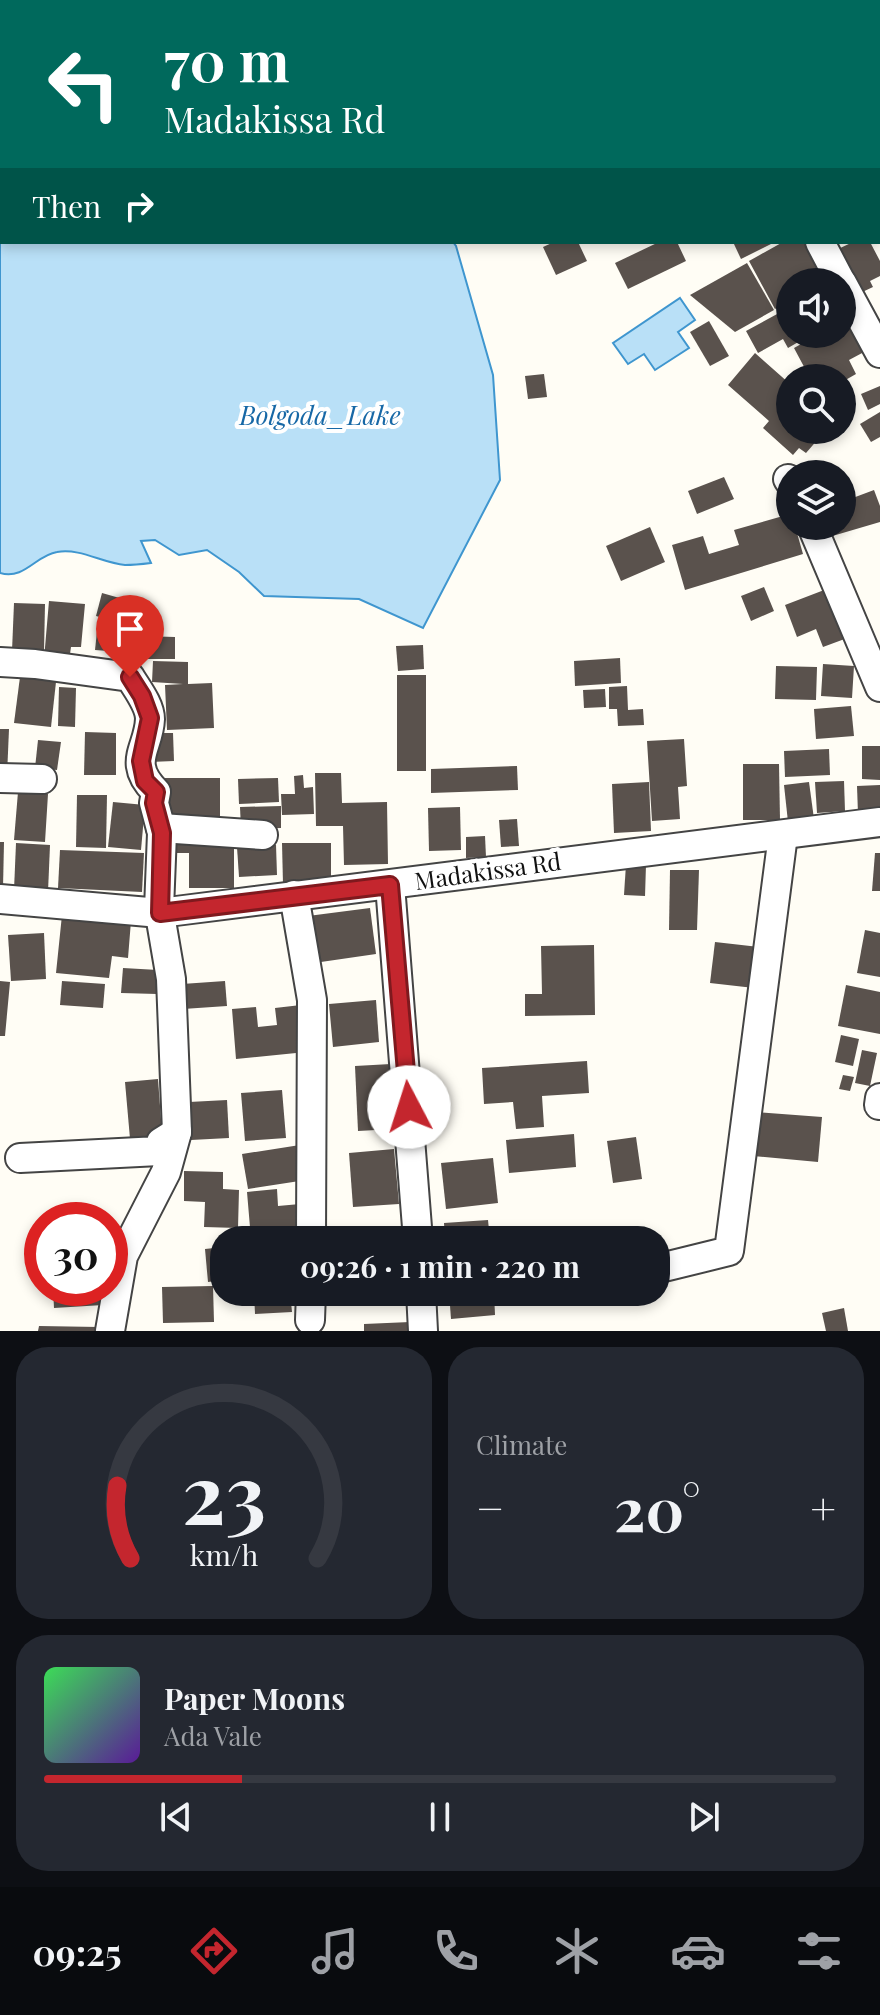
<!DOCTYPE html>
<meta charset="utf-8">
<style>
:root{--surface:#171b24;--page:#242831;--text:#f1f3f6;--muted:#9ea1a6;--line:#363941;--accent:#c4262e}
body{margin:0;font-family:"Playfair Display",serif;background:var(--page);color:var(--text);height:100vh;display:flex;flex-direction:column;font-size:30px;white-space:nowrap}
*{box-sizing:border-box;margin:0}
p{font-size:26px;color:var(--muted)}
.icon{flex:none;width:44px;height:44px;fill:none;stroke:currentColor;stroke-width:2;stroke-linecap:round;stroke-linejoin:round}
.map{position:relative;height:1331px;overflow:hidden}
.sheet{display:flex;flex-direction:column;gap:16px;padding:16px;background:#0d0f14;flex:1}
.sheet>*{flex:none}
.guide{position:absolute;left:0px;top:0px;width:880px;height:244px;box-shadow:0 4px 12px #0003;background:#00695c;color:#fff;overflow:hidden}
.buttons{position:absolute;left:776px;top:268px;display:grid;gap:16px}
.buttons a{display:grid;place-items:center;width:80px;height:80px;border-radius:50%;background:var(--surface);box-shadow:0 4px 12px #0003;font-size:40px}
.speed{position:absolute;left:24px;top:1202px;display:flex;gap:16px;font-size:40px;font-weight:700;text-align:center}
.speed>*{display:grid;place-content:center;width:104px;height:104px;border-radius:50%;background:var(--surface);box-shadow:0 4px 12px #0003;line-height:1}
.speed .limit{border:12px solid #d22;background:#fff;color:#111}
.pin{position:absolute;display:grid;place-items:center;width:68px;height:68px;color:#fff;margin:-82px -34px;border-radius:50% 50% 50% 0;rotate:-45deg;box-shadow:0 0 8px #0007}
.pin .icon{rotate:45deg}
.me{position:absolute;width:88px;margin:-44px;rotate:355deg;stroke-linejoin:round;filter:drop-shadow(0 0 6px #0008)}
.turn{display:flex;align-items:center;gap:28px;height:168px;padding:0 32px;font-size:36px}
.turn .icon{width:104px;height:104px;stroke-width:2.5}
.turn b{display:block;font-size:56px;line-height:68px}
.then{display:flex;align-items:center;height:76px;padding:0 32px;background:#0003;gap:16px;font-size:30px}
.big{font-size:60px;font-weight:700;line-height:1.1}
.sheet .widget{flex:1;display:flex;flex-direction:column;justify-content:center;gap:12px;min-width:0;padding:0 28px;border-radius:32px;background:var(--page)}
.sheet .dial{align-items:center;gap:0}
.dial svg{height:208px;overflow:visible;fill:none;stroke:var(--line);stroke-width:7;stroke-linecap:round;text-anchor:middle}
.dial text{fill:var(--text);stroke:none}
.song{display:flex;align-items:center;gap:24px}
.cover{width:96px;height:96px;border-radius:12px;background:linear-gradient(135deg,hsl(130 70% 55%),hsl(270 70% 35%))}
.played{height:8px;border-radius:4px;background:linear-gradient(90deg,var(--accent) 25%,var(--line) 25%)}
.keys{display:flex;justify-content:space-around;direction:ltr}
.heat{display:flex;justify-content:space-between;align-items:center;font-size:44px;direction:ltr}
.sheet .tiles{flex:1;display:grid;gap:16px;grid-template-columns:1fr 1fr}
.widget:last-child{grid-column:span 2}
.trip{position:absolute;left:210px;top:1226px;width:460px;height:80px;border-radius:32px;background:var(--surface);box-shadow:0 4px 12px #0003;font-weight:700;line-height:80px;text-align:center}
.menu{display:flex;height:128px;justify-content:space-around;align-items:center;background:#090b0e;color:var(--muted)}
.menu .icon{width:56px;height:56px}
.menu .selected{color:var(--accent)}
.menu b{font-size:36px;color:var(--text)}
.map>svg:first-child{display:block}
</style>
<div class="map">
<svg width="880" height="1331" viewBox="0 0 880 1331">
<rect width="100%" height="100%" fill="#fffdf5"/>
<g fill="#b9e0f7" stroke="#3f96cf" stroke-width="2">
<path d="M0,0L251,2H2V242H453L456,246L493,375L500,480L423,628L359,599L264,596L239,572L207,550L179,555L155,540L141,541L151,563C143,564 134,565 125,565C102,563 81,548 57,552C36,555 25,580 0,573Z"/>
<polygon points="680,298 695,320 678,332 689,348 655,370 644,354 628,364 613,343"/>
</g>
<g fill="#5a524d">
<polygon points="554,242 578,242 587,261 556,275 543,247"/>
<polygon points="659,242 677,242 686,261 628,289 615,263"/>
<polygon points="733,242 775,242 741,259"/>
<polygon points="783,242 804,242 826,281 790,282 790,301 775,309 749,261"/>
<polygon points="853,242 870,242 880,261 880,276 870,281 873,287 858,294 836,250"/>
<polygon points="747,263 774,310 735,332 690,295"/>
<polygon points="790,307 790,334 812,334 788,348 783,339 758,353 746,331"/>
<polygon points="847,319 864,352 849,360 856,374 842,382 842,378 810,378 794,348 819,334 842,334 842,322"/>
<polygon points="709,321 729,356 710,366 690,332"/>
<polygon points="755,353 790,384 790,430 826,430 806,453 799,448 793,455 763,428 769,421 728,385"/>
<polygon points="544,374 547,397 528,399 525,376"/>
<polygon points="880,386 880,404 868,410 861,394"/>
<polygon points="880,412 880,437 871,442 860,424"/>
<polygon points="724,477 734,499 697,514 688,491"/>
<polygon points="874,490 880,506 880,522 829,537 825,526 842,526 842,502"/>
<polygon points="790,514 790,526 795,526 803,554 685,590 672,545 703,536 709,554 739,545 734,530"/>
<polygon points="650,527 665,562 621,581 606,546"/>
<polygon points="764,587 774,611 751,621 741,596"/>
<polygon points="832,587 850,637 823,647 816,629 797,637 785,605"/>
<polygon points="102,593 123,599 117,622 96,616"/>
<polygon points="49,601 85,604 81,647 71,647 69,661 44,659"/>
<polygon points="14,603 45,604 44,652 12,651"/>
<polygon points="98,622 124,624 122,652 95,650"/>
<polygon points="142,636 175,637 175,659 142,659"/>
<polygon points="423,645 424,669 398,671 396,646"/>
<polygon points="620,658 621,683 575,686 574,661"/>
<polygon points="153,661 188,662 188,684 212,683 214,728 167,730 165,685 183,684 152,682"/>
<polygon points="823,664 854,666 852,698 821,696"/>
<polygon points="776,666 817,667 816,700 775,699"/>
<rect x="397" y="675" width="29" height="96"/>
<polygon points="20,677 56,682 51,727 14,723"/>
<polygon points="627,686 628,710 643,709 644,725 618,726 617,709 609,709 609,687"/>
<polygon points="59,687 76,688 75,727 58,726"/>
<polygon points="605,689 606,707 584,708 583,690"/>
<polygon points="851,706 854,736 816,739 814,709"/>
<polygon points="0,729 9,729 7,776 0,776"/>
<polygon points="85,732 116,733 116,775 84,775"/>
<polygon points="149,733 173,733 174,761 150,762"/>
<polygon points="684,739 687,786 678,787 680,819 652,821 647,741"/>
<polygon points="38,740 61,742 57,770 35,768"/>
<polygon points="862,746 880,746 880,780 862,779"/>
<polygon points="829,749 830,775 785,777 784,751"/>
<polygon points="743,764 779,764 780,820 743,820"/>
<polygon points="517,766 518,790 431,793 431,769"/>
<polygon points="315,773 341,773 342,803 387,802 388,864 344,865 343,826 316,826"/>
<polygon points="303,775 304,788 313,787 314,814 282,815 281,794 295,794 294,776"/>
<rect x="164" y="778" width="56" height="44"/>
<polygon points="278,778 279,802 239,804 238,779"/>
<polygon points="844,781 845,811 817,813 815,782"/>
<polygon points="649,782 651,831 614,833 612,784"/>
<polygon points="809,782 814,819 788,822 784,785"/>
<polygon points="880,785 880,813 858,814 857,786"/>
<polygon points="18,792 48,794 45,842 14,840"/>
<polygon points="77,795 107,795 106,848 76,847"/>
<polygon points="113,802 145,805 141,850 108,847"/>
<polygon points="281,806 281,828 241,829 240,807"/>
<polygon points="460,807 461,850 429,851 428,808"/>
<polygon points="517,819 519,846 501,847 499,820"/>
<polygon points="234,836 234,888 189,888 189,853 166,853 166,837"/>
<polygon points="485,836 486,857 466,858 466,837"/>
<polygon points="0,842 4,842 3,888 0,888"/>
<polygon points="16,843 50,845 48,892 14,890"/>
<polygon points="282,843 331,843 331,884 283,884"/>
<polygon points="276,845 277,875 239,877 237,847"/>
<polygon points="60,850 144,853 142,892 58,888"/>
<polygon points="875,853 880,853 880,891 872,891"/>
<polygon points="626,864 646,865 645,896 624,895"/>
<polygon points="670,870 699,870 697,930 669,930"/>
<polygon points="370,908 376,954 314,963 308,916"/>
<polygon points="62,915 131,921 128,958 112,956 109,978 56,973"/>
<polygon points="865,930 880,933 880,977 857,973"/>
<polygon points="44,933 46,979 11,981 8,935"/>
<polygon points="715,942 759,947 754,988 710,983"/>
<polygon points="594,945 595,1015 525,1016 525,994 542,994 541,946"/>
<polygon points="123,968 158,970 157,994 121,993"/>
<polygon points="0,981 10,982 5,1036 0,1036"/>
<polygon points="62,981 105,984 103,1008 60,1005"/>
<polygon points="225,981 227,1006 183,1009 182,984"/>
<polygon points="846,985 880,992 880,1034 838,1026"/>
<polygon points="376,1000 379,1042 333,1047 329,1004"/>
<polygon points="301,1005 306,1052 236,1059 232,1009 256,1007 258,1027 277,1025 275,1008"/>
<polygon points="841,1035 859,1039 853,1066 835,1062"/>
<polygon points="862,1050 877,1053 870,1086 855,1083"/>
<polygon points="587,1061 589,1093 542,1096 544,1127 516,1129 513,1102 484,1104 482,1068"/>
<polygon points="391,1064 394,1129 358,1131 355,1066"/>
<polygon points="843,1075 854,1077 850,1091 839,1089"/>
<polygon points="158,1079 162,1133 131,1150 125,1082"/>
<polygon points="282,1090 286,1138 245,1141 241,1093"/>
<polygon points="227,1100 229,1138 191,1140 189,1102"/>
<polygon points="756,1112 822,1117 818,1162 753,1156"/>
<polygon points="574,1134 576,1167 509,1173 506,1140"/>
<polygon points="636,1137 642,1179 613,1183 607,1141"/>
<polygon points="300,1145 306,1180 248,1189 242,1154"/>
<polygon points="394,1149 399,1204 353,1207 349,1153"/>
<polygon points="493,1158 498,1203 446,1209 441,1163"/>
<polygon points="184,1171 223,1172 223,1189 239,1190 238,1228 204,1227 205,1202 184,1201"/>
<polygon points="277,1189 278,1206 300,1204 302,1235 251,1239 247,1192"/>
<polygon points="488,1220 490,1240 445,1240 444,1223"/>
<polygon points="224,1247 224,1280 208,1282 205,1249"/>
<polygon points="213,1286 214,1322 163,1323 162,1287"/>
<polygon points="53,1288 102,1288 103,1305 54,1308"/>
<polygon points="254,1292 290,1292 292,1312 255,1314"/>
<polygon points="349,1292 413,1292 414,1300 381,1303 380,1296 350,1299"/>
<polygon points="449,1292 494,1292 495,1315 451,1319"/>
<polygon points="844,1308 848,1331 826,1331 822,1313"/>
<polygon points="410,1322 410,1331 364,1331 364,1324"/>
<polygon points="39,1326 99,1327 99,1331 38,1331"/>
</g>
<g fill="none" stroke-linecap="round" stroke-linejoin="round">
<defs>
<g id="minor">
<polyline points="878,10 880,10"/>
<polyline points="820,242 841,282"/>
<polyline points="842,283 880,353"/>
<polyline points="788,479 790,482"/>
<polyline points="812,526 880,687"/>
<path d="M0,662L35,664L130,677C137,689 150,705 150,719C149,749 126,762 156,792L154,803L162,833L159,909L171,979L177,1132L166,1172L123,1256L110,1331"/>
<polyline points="0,778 42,779"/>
<polyline points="161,828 263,835"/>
<polyline points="390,885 418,1240"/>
<polyline points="294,895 312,1000 311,1240"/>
<polyline points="0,899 160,913 880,822"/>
<polyline points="879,1105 880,1098"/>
<polyline points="20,1158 159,1151 161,1142 177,1132"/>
<polyline points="656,1269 729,1251 783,835"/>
<polyline points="421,1292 423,1331"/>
<polyline points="310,1320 311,1292"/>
</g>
</defs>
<use href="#minor" stroke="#444" stroke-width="32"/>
<use href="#minor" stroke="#fff" stroke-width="28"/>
</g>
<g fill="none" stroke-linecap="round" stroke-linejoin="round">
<defs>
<polyline id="route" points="130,677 142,696 150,718 141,761 145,781 156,792 154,803 162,833 160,913 390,885 409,1107"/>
</defs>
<use href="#route" stroke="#7f191e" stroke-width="20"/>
<use href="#route" stroke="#c4262e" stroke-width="14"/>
</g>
<g text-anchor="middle" stroke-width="8" stroke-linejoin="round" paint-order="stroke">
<g font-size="24" fill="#111" stroke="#fff">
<text transform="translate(488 872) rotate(-8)" y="8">Madakissa Rd</text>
</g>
<g font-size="26" font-style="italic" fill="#1768a6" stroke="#fff">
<text x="320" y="425">Bolgoda_Lake</text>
</g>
</g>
</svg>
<div class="buttons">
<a><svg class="icon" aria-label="sound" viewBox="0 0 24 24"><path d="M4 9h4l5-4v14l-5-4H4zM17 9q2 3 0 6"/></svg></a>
<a><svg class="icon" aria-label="search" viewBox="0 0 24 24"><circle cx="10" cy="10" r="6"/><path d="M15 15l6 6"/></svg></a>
<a><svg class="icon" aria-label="layers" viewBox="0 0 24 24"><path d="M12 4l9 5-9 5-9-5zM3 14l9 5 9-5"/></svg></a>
</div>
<div class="speed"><div class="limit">30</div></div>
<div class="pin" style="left:130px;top:677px;background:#d93025"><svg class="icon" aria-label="arrive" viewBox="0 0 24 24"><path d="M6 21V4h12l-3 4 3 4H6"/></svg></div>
<svg class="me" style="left:409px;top:1107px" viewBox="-20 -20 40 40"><circle r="19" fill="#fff"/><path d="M0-13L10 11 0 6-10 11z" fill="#c4262e"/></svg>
<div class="trip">09:26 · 1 min · 220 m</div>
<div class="guide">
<div class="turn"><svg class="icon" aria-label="left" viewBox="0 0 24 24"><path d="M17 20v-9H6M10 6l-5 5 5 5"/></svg><div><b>70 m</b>Madakissa Rd</div></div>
<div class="then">Then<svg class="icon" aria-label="right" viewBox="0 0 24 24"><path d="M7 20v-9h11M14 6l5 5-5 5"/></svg></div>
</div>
</div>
<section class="sheet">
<div class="tiles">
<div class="widget dial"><svg viewBox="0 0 100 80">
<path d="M14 69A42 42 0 1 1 86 69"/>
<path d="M14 69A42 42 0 0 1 9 41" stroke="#c4262e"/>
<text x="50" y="56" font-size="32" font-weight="700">23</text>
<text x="50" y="72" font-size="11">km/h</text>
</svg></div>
<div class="widget"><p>Climate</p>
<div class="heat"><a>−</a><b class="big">20°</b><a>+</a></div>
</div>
<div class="widget">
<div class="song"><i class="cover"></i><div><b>Paper Moons</b><p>Ada Vale</p></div></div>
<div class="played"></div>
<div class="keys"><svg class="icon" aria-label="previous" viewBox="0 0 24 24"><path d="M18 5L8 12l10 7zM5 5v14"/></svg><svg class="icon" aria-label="pause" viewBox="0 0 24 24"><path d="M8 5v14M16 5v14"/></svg><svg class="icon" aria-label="next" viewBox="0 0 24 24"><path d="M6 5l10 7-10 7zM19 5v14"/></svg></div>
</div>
</div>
</section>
<nav class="menu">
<b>09:25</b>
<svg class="icon selected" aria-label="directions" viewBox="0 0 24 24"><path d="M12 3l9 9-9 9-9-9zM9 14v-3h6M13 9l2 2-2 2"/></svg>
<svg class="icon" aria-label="music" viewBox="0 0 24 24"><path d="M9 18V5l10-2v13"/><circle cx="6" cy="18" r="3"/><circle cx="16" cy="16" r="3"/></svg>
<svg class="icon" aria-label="phone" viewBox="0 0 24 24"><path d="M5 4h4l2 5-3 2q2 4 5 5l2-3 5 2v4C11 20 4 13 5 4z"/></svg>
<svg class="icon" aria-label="climate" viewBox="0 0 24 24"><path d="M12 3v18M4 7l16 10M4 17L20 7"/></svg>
<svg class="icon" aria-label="car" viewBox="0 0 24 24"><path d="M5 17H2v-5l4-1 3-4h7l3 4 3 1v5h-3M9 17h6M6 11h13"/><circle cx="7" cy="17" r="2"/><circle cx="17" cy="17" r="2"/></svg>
<svg class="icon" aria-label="filters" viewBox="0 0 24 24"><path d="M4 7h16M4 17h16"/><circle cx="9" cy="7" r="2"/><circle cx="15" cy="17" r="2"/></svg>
</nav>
